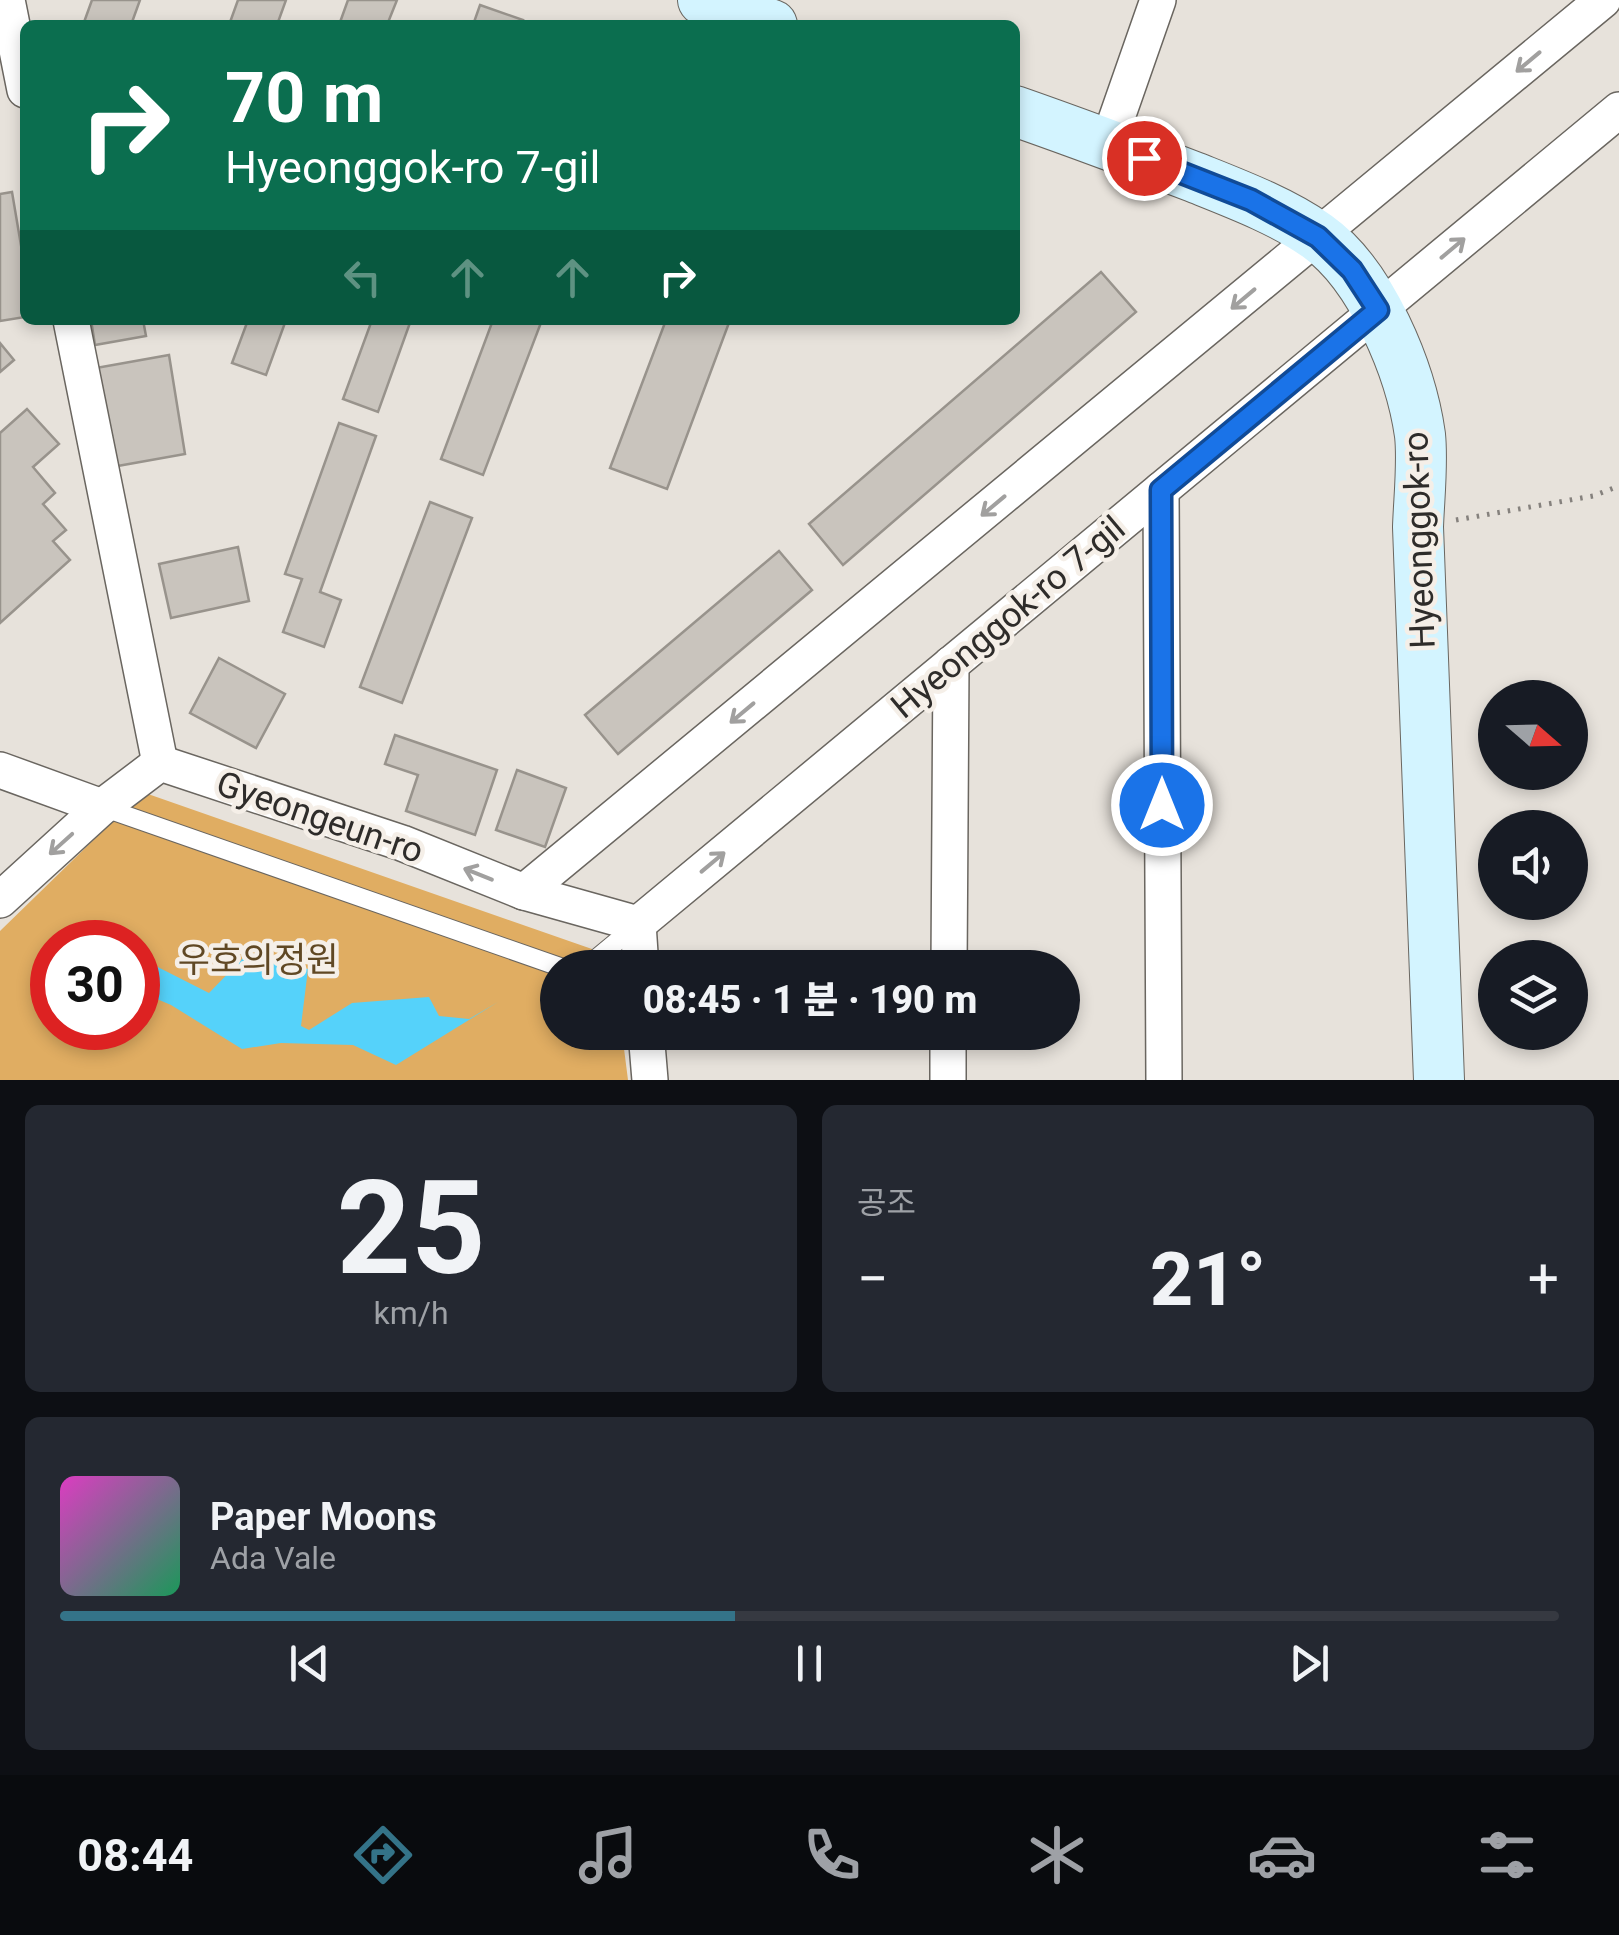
<!DOCTYPE html>
<html lang="ko">
<meta charset="utf-8">
<style>
:root{--surface:#171b24;--page:#242831;--text:#f1f3f6;--muted:#9ea1a6;--line:#363941;--accent:#347388}
body{margin:0;font-family:Roboto,"Noto Sans KR",sans-serif;background:var(--page);color:var(--text);height:100vh;display:flex;flex-direction:column;font-size:38px;white-space:nowrap}
*{box-sizing:border-box;margin:0}
p{font-size:32px;color:var(--muted)}
.icon{flex:none;width:55px;height:55px;fill:none;stroke:currentColor;stroke-width:2;stroke-linecap:round;stroke-linejoin:round}
.map{position:relative;height:1080px;overflow:hidden}
.side{display:flex;flex-direction:column;gap:25px;padding:25px;background:#0d0f14;flex:1}
.side>*{flex:none}
.guide{position:absolute;left:20px;top:20px;width:1000px;height:305px;border-radius:15px;box-shadow:0 5px 15px #0003;background:#0b6e4f;color:#fff;overflow:hidden}
.needle{width:65px;rotate:110deg}
.controls{position:absolute;left:1478px;top:680px;display:grid;gap:20px}
.controls a{display:grid;place-items:center;width:110px;height:110px;border-radius:50%;background:var(--surface);box-shadow:0 5px 15px #0003;font-size:50px}
.speed{position:absolute;left:30px;top:920px;display:flex;gap:20px;font-size:50px;font-weight:700;text-align:center}
.speed>*{display:grid;place-content:center;width:130px;height:130px;border-radius:50%;background:var(--surface);box-shadow:0 5px 15px #0003;line-height:1}
.speed .limit{border:15px solid #d22;background:#fff;color:#111}
.pin{position:absolute;display:grid;place-items:center;width:85px;height:85px;color:#fff;margin:-42px;border:5px solid #fff;border-radius:50%;box-shadow:0 2px 10px #0007}
.me{position:absolute;width:110px;margin:-55px;rotate:0deg;stroke-linejoin:round;filter:drop-shadow(0 0 8px #0008)}
.turn{display:flex;align-items:center;gap:35px;height:210px;padding:0 40px;font-size:45px}
.turn .icon{width:130px;height:130px;stroke-width:2.5}
.turn b{display:block;font-size:70px;line-height:85px}
.lanes{display:flex;align-items:center;height:95px;padding:0 40px;background:#0003;justify-content:center;gap:50px;direction:ltr}
.lanes .off{opacity:.35}
.big{font-size:75px;font-weight:800;line-height:1.1}
.side .tile{flex:1;display:flex;flex-direction:column;justify-content:center;gap:15px;min-width:0;padding:0 35px;border-radius:15px;background:var(--page)}
.side .dial{align-items:center;gap:0}
.dial b{font-size:130px;line-height:1}
.song{display:flex;align-items:center;gap:30px}
.cover{width:120px;height:120px;border-radius:15px;background:linear-gradient(135deg,hsl(310 70% 55%),hsl(150 70% 35%))}
.played{height:10px;border-radius:5px;background:linear-gradient(90deg,var(--accent) 45%,var(--line) 45%)}
.keys{display:flex;justify-content:space-around;direction:ltr}
.heat{display:flex;justify-content:space-between;align-items:center;font-size:55px;direction:ltr}
.side .tiles{flex:1;display:grid;gap:25px;grid-template-columns:1fr 1fr}
.tile:last-child{grid-column:span 2}
.trip{position:absolute;left:540px;top:950px;width:540px;height:100px;border-radius:50px;background:var(--surface);box-shadow:0 5px 15px #0003;font-weight:800;line-height:100px;text-align:center}
.dock{display:flex;height:160px;justify-content:space-around;align-items:center;background:#090b0e;color:var(--muted)}
.dock .icon{width:70px;height:70px}
.dock .active{color:var(--accent)}
.dock b{font-size:45px;color:var(--text)}
.map>svg:first-child{display:block}
</style>
<div class="map">
<svg width="1619" height="1080" viewBox="0 0 1619 1080">
<rect width="100%" height="100%" fill="#e7e2db"/>
<path fill="#e0ad62" fill-rule="evenodd" d="M149,786L148,794L612,956L613,967L558,968V1032L622,1033L628,1080H0V931ZM52,942H138V1028H52Z"/>
<polygon fill="#55d2fa" points="247,954 308,969 301,1026 309,1030 352,1003 429,997 439,1016 469,1019 498,1002 396,1065 353,1045 281,1043 242,1049 171,1005 138,991 138,957 209,993"/>
<g fill="#c9c4bd" stroke="#98938c" stroke-width="2.5">
<polygon points="92,0 140,0 131,25 83,25"/>
<polygon points="238,0 286,0 277,25 229,25"/>
<polygon points="348,0 397,0 387,25 339,25"/>
<polygon points="480,5 523,20 521,25 473,25"/>
<polygon points="12,192 25,269 25,317 0,321 0,194"/>
<polygon points="1101,272 1136,312 843,565 809,524"/>
<polygon points="91,320 143,320 146,336 95,345"/>
<polygon points="248,320 286,320 266,375 232,363"/>
<polygon points="372,320 411,320 378,412 343,399"/>
<polygon points="493,320 542,320 483,475 441,459"/>
<polygon points="666,320 730,320 667,489 610,468"/>
<polygon points="0,343 14,360 0,372"/>
<polygon points="169,355 185,454 112,467 96,368"/>
<polygon points="27,409 59,444 33,467 55,493 43,504 66,530 53,541 70,560 0,623 0,433"/>
<polygon points="339,423 376,436 320,592 341,600 324,647 283,632 302,579 285,574"/>
<polygon points="430,502 472,518 402,703 360,687"/>
<polygon points="238,547 249,601 171,618 159,564"/>
<polygon points="779,551 812,590 618,754 585,715"/>
<polygon points="219,658 285,694 256,748 190,713"/>
<polygon points="395,735 497,770 475,835 406,811 418,775 385,764"/>
<polygon points="517,770 566,788 545,847 496,830"/>
</g>
<g fill="none" stroke-linecap="round" stroke-linejoin="round">
<defs>
<g id="lane">
<polyline points="102,807 563,968"/>
<polyline points="585,968 638,924"/>
</g>
<g id="street">
<polyline points="7,0 25,90"/>
<polyline points="1108,143 1158,0"/>
<polyline points="71,320 160,763"/>
<polyline points="1161,490 1164,1080"/>
<polyline points="0,770 102,807"/>
<polyline points="524,892 1603,0"/>
<polyline points="0,900 102,807 160,763 402,843 524,892 638,924"/>
<polyline points="638,924 1619,110"/>
<polyline points="638,924 641,968"/>
<polyline points="949,968 951,664"/>
<polyline points="646,1032 650,1080"/>
<polyline points="948,1080 948,1032"/>
</g>
<g id="secondary">
<polyline points="703,0 772,25"/>
<path d="M1015,111C1075,132 1134,154 1194,177C1234,193 1282,211 1317,236C1372,275 1411,371 1420,435C1423,463 1419,498 1418,527L1439,1080"/>
</g>
</defs>
<use href="#lane" stroke="#6a6660" stroke-width="20"/>
<use href="#street" stroke="#6a6660" stroke-width="38"/>
<use href="#secondary" stroke="#6a6660" stroke-width="52"/>
<polyline stroke="#85817d" stroke-width="5" stroke-dasharray="2.5 8" stroke-linecap="butt" points="1456,520 1593,496 1619,486"/>
<use href="#lane" stroke="#fff" stroke-width="18"/>
<use href="#street" stroke="#fff" stroke-width="35"/>
<use href="#secondary" stroke="#d3f4ff" stroke-width="50"/>
</g>
<defs><path id="oneway-shaft" d="M-6 0H5M1.5-3L5.5 0L1.5 3" fill="none" stroke-width="1.6" stroke-linecap="round" stroke-linejoin="round" transform="scale(2.5)"/></defs>
<g stroke="#a1a09f">
<use href="#oneway-shaft" transform="translate(1528 62) rotate(140)"/>
<use href="#oneway-shaft" transform="translate(1453 248) rotate(-40)"/>
<use href="#oneway-shaft" transform="translate(1243 299) rotate(140)"/>
<use href="#oneway-shaft" transform="translate(993 506) rotate(140)"/>
<use href="#oneway-shaft" transform="translate(742 713) rotate(140)"/>
<use href="#oneway-shaft" transform="translate(61 844) rotate(138)"/>
<use href="#oneway-shaft" transform="translate(713 862) rotate(-40)"/>
<use href="#oneway-shaft" transform="translate(478 874) rotate(-158)"/>
</g>
<g fill="none" stroke-linecap="round" stroke-linejoin="round">
<defs>
<polyline id="route" points="1144,158 1251,200 1318,237 1352,270 1378,310 1161,490 1162,805"/>
</defs>
<use href="#route" stroke="#114b97" stroke-width="25"/>
<use href="#route" stroke="#1a73e8" stroke-width="18"/>
</g>
<g text-anchor="middle" stroke-width="9" stroke-linejoin="round" paint-order="stroke">
<g font-size="35" fill="#2e2c2a" stroke="#f5efe8">
<text transform="translate(1419 540) rotate(-92)" y="12">Hyeonggok-ro</text>
<text transform="translate(1008 617) rotate(-40)" y="12">Hyeonggok-ro 7-gil</text>
<text transform="translate(320 817) rotate(19)" y="12">Gyeongeun-ro</text>
</g>
<g font-size="35" fill="#604824" stroke="#f5efe8">
<text x="258" y="972">우호의정원</text>
</g>
</g>
</svg>
<div class="controls">
<a><svg class="needle" viewBox="-14 -14 28 28"><path d="M0-13l5 13h-10z" fill="#e53935"/><path d="M0 13l5-13h-10z" fill="#9ea1a6"/></svg></a>
<a><svg class="icon" aria-label="sound" viewBox="0 0 24 24"><path d="M4 9h4l5-4v14l-5-4H4zM17 9q2 3 0 6"/></svg></a>
<a><svg class="icon" aria-label="layers" viewBox="0 0 24 24"><path d="M12 4l9 5-9 5-9-5zM3 14l9 5 9-5"/></svg></a>
</div>
<div class="speed"><div class="limit">30</div></div>
<div class="pin" style="left:1144px;top:158px;background:#d93025"><svg class="icon" aria-label="arrive" viewBox="0 0 24 24"><path d="M6 21V4h12l-3 4 3 4H6"/></svg></div>
<svg class="me" style="left:1162px;top:805px" viewBox="-20 -20 40 40"><circle r="17" fill="#1a73e8" stroke="#fff" stroke-width="3"/><path d="M0-11L8 9 0 5-8 9z" fill="#fff"/></svg>
<div class="trip">08:45 · 1 분 · 190 m</div>
<div class="guide">
<div class="turn"><svg class="icon" aria-label="right" viewBox="0 0 24 24"><path d="M7 20v-9h11M14 6l5 5-5 5"/></svg><div><b>70 m</b>Hyeonggok-ro 7-gil</div></div>
<div class="lanes"><svg class="icon off" aria-label="left" viewBox="0 0 24 24"><path d="M17 20v-9H6M10 6l-5 5 5 5"/></svg><svg class="icon off" aria-label="ahead" viewBox="0 0 24 24"><path d="M12 20V5M6 11l6-6 6 6"/></svg><svg class="icon off" aria-label="ahead" viewBox="0 0 24 24"><path d="M12 20V5M6 11l6-6 6 6"/></svg><svg class="icon" aria-label="right" viewBox="0 0 24 24"><path d="M7 20v-9h11M14 6l5 5-5 5"/></svg></div>
</div>
</div>
<section class="side">
<div class="tiles">
<div class="tile dial"><b>25</b><p>km/h</p></div>
<div class="tile"><p>공조</p>
<div class="heat"><a>−</a><b class="big">21°</b><a>+</a></div>
</div>
<div class="tile">
<div class="song"><i class="cover"></i><div><b>Paper Moons</b><p>Ada Vale</p></div></div>
<div class="played"></div>
<div class="keys"><svg class="icon" aria-label="previous" viewBox="0 0 24 24"><path d="M18 5L8 12l10 7zM5 5v14"/></svg><svg class="icon" aria-label="pause" viewBox="0 0 24 24"><path d="M8 5v14M16 5v14"/></svg><svg class="icon" aria-label="next" viewBox="0 0 24 24"><path d="M6 5l10 7-10 7zM19 5v14"/></svg></div>
</div>
</div>
</section>
<nav class="dock">
<b>08:44</b>
<svg class="icon active" aria-label="directions" viewBox="0 0 24 24"><path d="M12 3l9 9-9 9-9-9zM9 14v-3h6M13 9l2 2-2 2"/></svg>
<svg class="icon" aria-label="music" viewBox="0 0 24 24"><path d="M9 18V5l10-2v13"/><circle cx="6" cy="18" r="3"/><circle cx="16" cy="16" r="3"/></svg>
<svg class="icon" aria-label="phone" viewBox="0 0 24 24"><path d="M5 4h4l2 5-3 2q2 4 5 5l2-3 5 2v4C11 20 4 13 5 4z"/></svg>
<svg class="icon" aria-label="climate" viewBox="0 0 24 24"><path d="M12 3v18M4 7l16 10M4 17L20 7"/></svg>
<svg class="icon" aria-label="car" viewBox="0 0 24 24"><path d="M5 17H2v-5l4-1 3-4h7l3 4 3 1v5h-3M9 17h6M6 11h13"/><circle cx="7" cy="17" r="2"/><circle cx="17" cy="17" r="2"/></svg>
<svg class="icon" aria-label="filters" viewBox="0 0 24 24"><path d="M4 7h16M4 17h16"/><circle cx="9" cy="7" r="2"/><circle cx="15" cy="17" r="2"/></svg>
</nav>
